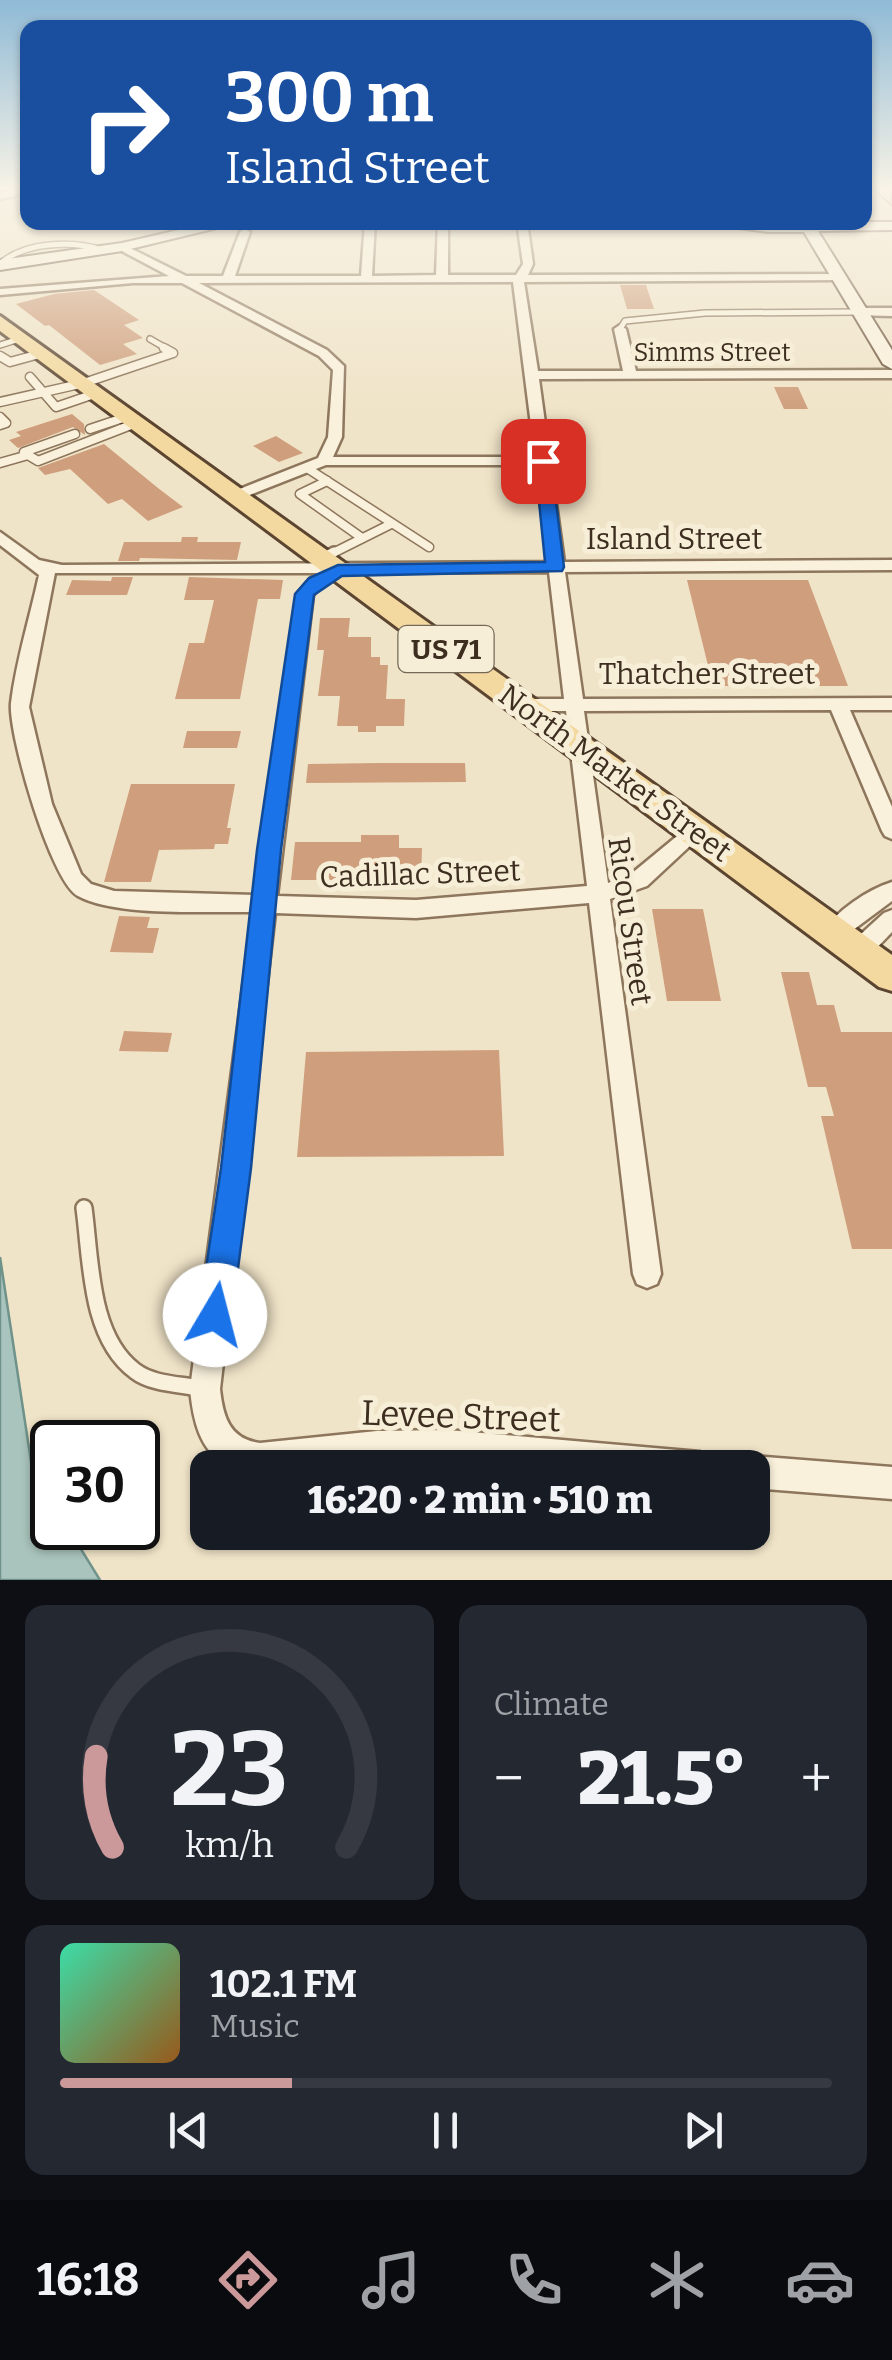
<!DOCTYPE html>
<meta charset="utf-8">
<style>
:root{--surface:#171b24;--page:#242831;--text:#f1f3f6;--muted:#9ea1a6;--line:#363941;--accent:#cc999b}
body{margin:0;font-family:Bitter,serif;background:var(--page);color:var(--text);height:100vh;display:flex;flex-direction:column;font-size:38px;white-space:nowrap}
*{box-sizing:border-box;margin:0}
p{font-size:32px;color:var(--muted)}
.icon{flex:none;width:55px;height:55px;fill:none;stroke:currentColor;stroke-width:2;stroke-linecap:round;stroke-linejoin:round}
.map{position:relative;height:1580px;overflow:hidden}
.sheet{display:flex;flex-direction:column;gap:25px;padding:25px;background:#0d0f14;flex:1}
.sheet>*{flex:none}
.hud{position:absolute;left:20px;top:20px;width:852px;height:210px;border-radius:20px;box-shadow:0 2px 8px #0004;background:#1a4fa0;color:#fff;overflow:hidden}
.speed{position:absolute;left:30px;top:1420px;display:flex;gap:20px;font-size:50px;font-weight:700;text-align:center}
.speed>*{display:grid;place-content:center;width:130px;height:130px;border-radius:50%;background:var(--surface);box-shadow:0 2px 8px #0004;line-height:1}
.speed .limit{border:5px solid #111;border-radius:15px;background:#fff;color:#111}
.pin{position:absolute;display:grid;place-items:center;width:85px;height:85px;color:#fff;margin:-42px;border-radius:20px;box-shadow:0 5px 15px #0006}
.me{position:absolute;width:110px;margin:-55px;rotate:8deg;stroke-linejoin:round;filter:drop-shadow(0 0 8px #0008)}
.turn{display:flex;align-items:center;gap:35px;height:210px;padding:0 40px;font-size:45px}
.turn .icon{width:130px;height:130px;stroke-width:2.5}
.turn b{display:block;font-size:70px;line-height:85px}
.big{font-size:75px;font-weight:800;line-height:1.1}
.sheet .tile{flex:1;display:flex;flex-direction:column;justify-content:center;gap:15px;min-width:0;padding:0 35px;border-radius:20px;background:var(--page)}
.sheet .dial{align-items:center;gap:0}
.dial svg{height:260px;overflow:visible;fill:none;stroke:var(--line);stroke-width:7;stroke-linecap:round;text-anchor:middle}
.dial text{fill:var(--text);stroke:none}
.song{display:flex;align-items:center;gap:30px}
.cover{width:120px;height:120px;border-radius:15px;background:linear-gradient(135deg,hsl(160 70% 55%),hsl(30 70% 35%))}
.played{height:10px;border-radius:5px;background:linear-gradient(90deg,var(--accent) 30%,var(--line) 30%)}
.keys{display:flex;justify-content:space-around;direction:ltr}
.heat{display:flex;justify-content:space-between;align-items:center;font-size:55px;direction:ltr}
.sheet .tiles{flex:1;display:grid;gap:25px;grid-template-columns:1fr 1fr}
.tile:last-child{grid-column:span 2}
.trip{position:absolute;left:190px;top:1450px;width:580px;height:100px;border-radius:20px;background:var(--surface);box-shadow:0 2px 8px #0004;font-weight:800;line-height:100px;text-align:center}
.tabs{display:flex;height:160px;justify-content:space-around;align-items:center;background:#090b0e;color:var(--muted)}
.tabs .icon{width:70px;height:70px}
.tabs .active{color:var(--accent)}
.tabs b{font-size:45px;color:var(--text)}
.map>svg:first-child{display:block}
</style>
<div class="map">
<svg width="892" height="1580" viewBox="0 0 892 1580">
<rect width="100%" height="100%" fill="#f0e4c8"/>
<polygon fill="#a9c4bc" stroke="#6f938a" stroke-width="2.5" points="0,1257 32,1468 52,1502 52,1528 68,1528 100,1580 0,1580"/>
<g fill="#cf9f7d">
<polygon points="620,285 646,285 654,309 627,309"/>
<polygon points="94,290 139,320 124,325 143,338 123,344 137,354 100,365 49,325 45,326 16,304 54,294"/>
<polygon points="774,387 798,387 808,409 784,409"/>
<polygon points="72,414 84,424 85,435 73,427 18,448 9,440 21,436 16,432"/>
<polygon points="276,436 303,453 279,462 253,446"/>
<polygon points="104,444 158,488 183,507 148,521 122,499 108,504 70,469 45,475 38,468"/>
<polygon points="182,537 198,537 197,542 241,542 237,560 140,558 139,561 118,561 124,542 181,542"/>
<polygon points="112,577 133,577 127,595 66,595 72,580 111,581"/>
<polygon points="189,577 283,580 280,599 258,599 240,699 175,699 189,643 204,643 214,600 184,600"/>
<polygon points="687,580 808,580 848,686 713,686"/>
<polygon points="320,618 350,618 348,637 371,637 371,657 380,657 380,665 388,665 386,699 405,699 404,726 376,726 376,732 358,732 358,726 337,726 340,696 318,696 324,650 317,650"/>
<polygon points="187,731 241,731 237,748 183,748"/>
<polygon points="379,763 465,763 466,782 306,783 308,764"/>
<polygon points="131,784 235,784 227,828 231,828 228,844 215,844 214,849 159,850 151,882 104,882"/>
<polygon points="361,835 399,835 399,848 422,848 421,880 291,880 295,842 361,842"/>
<polygon points="652,909 703,909 721,1001 667,1001"/>
<polygon points="119,916 150,917 147,928 159,928 153,953 110,952"/>
<polygon points="781,972 809,972 817,1005 834,1005 841,1032 892,1032 892,1249 852,1249 821,1116 834,1116 826,1087 808,1087"/>
<polygon points="124,1031 172,1033 168,1052 119,1051"/>
<polygon points="499,1050 504,1156 297,1157 306,1052"/>
</g>
<g fill="none" stroke-linecap="round" stroke-linejoin="round">
<defs>
<g id="lane-far3">
<path d="M0,264C24,242 72,240 102,250"/>
<polyline points="620,329 625,321 705,313 859,312"/>
<polyline points="150,339 169,350"/>
<polyline points="0,345 22,338"/>
</g>
<g id="lane-far2">
<polyline points="0,356 10,362 43,353"/>
<polyline points="30,377 56,407 97,393"/>
<polyline points="0,402 84,383 173,353 164,348"/>
<polyline points="0,417 6,423 0,425"/>
<polyline points="90,429 129,416"/>
<polyline points="27,454 24,452 75,434"/>
<polyline points="0,463 28,455 38,461 136,423"/>
<polyline points="307,468 429,547"/>
<polyline points="327,481 300,494 362,538"/>
<polyline points="329,555 391,524"/>
</g>
<polyline id="lane-far1" points="322,558 334,552"/>
<path id="lane" d="M84,1208C91,1259 89,1337 135,1371C153,1385 183,1384 204,1389"/>
<g id="street">
<polygon points="16,190 28,190 28,193 0,199 0,193"/>
<path d="M365,222H375L372,276L436,275L438,222H448V275H516L523,264L517,222H527L533,264L528,275L838,274L844,277L838,280L524,282L538,371H623L614,329L620,325L626,329L636,371L892,370V378L539,379L564,562L892,560V570L565,572L583,699L892,698V710H850L892,807V839L885,836L882,831L831,710L584,711L608,883L631,874L688,827H702L705,832L647,886L610,899L661,1274L657,1284L647,1288L637,1284L633,1274L589,903L416,918L275,913L220,1389C223,1416 229,1439 260,1443L377,1431L448,1430L700,1452L711,1457L716,1468C650,1468 584,1469 518,1468C472,1466 427,1461 381,1463C351,1464 251,1476 229,1466C199,1452 193,1419 190,1389L253,912C207,911 116,917 78,896C51,882 8,734 11,703C16,661 30,617 39,575L0,545V532L39,560L62,565L548,562L536,465H326L242,498H232V492L318,458L328,437L333,370L319,356L182,283H133L0,295V289L169,276L118,249V245L122,244L186,276H223L240,232L245,229L250,232L235,276H361ZM513,282L535,457H333L342,437L344,366L327,350L199,283ZM549,572L564,699H522L513,705L522,711H566L587,886L416,900L277,896L313,595L322,585L344,573ZM55,573H320L310,579L297,594L255,895L114,891L91,884L81,874L52,804L29,707Z"/>
<polygon points="859,308 892,308 892,316 855,315 855,309"/>
<path d="M892,882V901L841,939L833,942L825,939L822,933C836,911 867,890 892,882Z"/>
<path d="M892,910V932C880,944 867,962 850,956L847,950L850,944L884,913Z"/>
<polygon points="752,1456 892,1467 892,1499 752,1488 752,1468 738,1468 741,1461"/>
</g>
<g id="secondary">
<polygon points="876,190 889,190 892,204"/>
<polygon points="213,222 242,222 122,251 0,270 0,260 122,243"/>
<polygon points="696,222 892,222 892,230 818,231 892,350 892,369 883,364 804,232 768,232"/>
</g>
<polygon id="primary" points="0,316 892,955 892,991 879,987 0,331"/>
</defs>
<use href="#lane-far3" stroke="#8d765c" stroke-width="8"/>
<use href="#lane-far2" stroke="#8d765c" stroke-width="11"/>
<use href="#lane-far1" stroke="#8d765c" stroke-width="14"/>
<use href="#lane" stroke="#8d765c" stroke-width="20"/>
<use href="#street" stroke="#8d765c" stroke-width="5"/>
<use href="#secondary" stroke="#6f573f" stroke-width="4"/>
<use href="#primary" stroke="#5b4430" stroke-width="6"/>
<use href="#lane-far3" stroke="#faf1dc" stroke-width="5"/>
<use href="#lane-far2" stroke="#faf1dc" stroke-width="8"/>
<use href="#lane-far1" stroke="#faf1dc" stroke-width="9"/>
<use href="#lane" stroke="#faf1dc" stroke-width="15"/>
<use href="#street" fill="#faf1dc" fill-rule="evenodd"/>
<use href="#secondary" fill="#faf1dc" fill-rule="evenodd"/>
<use href="#primary" fill="#f3d9a0" fill-rule="evenodd"/>
</g>
<linearGradient id="sky" x2="0" y2="1"><stop stop-color="#8fbad6"/><stop offset="0.46" stop-color="#f8f3e6"/><stop offset="1" stop-color="#f8f3e6" stop-opacity="0"/></linearGradient>
<rect width="892" height="411" fill="url(#sky)"/>
<polygon fill="#1a73e8" stroke="#114b97" stroke-width="2.5" points="543,456 551,461 564,567 562,571 342,576 314,595 281,850 251,1168 232,1315 227,1327 215,1332 204,1327 199,1315 221,1168 257,850 295,594 309,578 338,565 545,562 535,461"/>
<g text-anchor="middle" stroke-width="10" stroke-linejoin="round" paint-order="stroke">
<g font-size="25" fill="#3d2e20" stroke="#f7eed8">
<text x="712" y="361">Simms Street</text>
</g>
<rect fill="#f7eed8" stroke="#756857" stroke-width="2.5" x="398.5" y="626" width="95" height="46" rx="8"/>
<g font-size="28" font-weight="bold" fill="#3d2e20">
<text x="446" y="659">US 71</text>
</g>
<g font-size="30" fill="#3d2e20" stroke="#f7eed8">
<text x="674" y="549">Island Street</text>
<text x="707" y="684">Thatcher Street</text>
<text transform="translate(615 773) rotate(36)" y="10">North Market Street</text>
<text transform="translate(420 874) rotate(-2)" y="10">Cadillac Street</text>
<text transform="translate(630 921) rotate(82)" y="10">Ricou Street</text>
</g>
<g font-size="35" fill="#3d2e20" stroke="#f7eed8">
<text transform="translate(461 1416) rotate(2)" y="12">Levee Street</text>
</g>
</g>
</svg>
<div class="speed"><div class="limit">30</div></div>
<div class="pin" style="left:543px;top:461px;background:#d93025"><svg class="icon" aria-label="arrive" viewBox="0 0 24 24"><path d="M6 21V4h12l-3 4 3 4H6"/></svg></div>
<svg class="me" style="left:215px;top:1315px" viewBox="-20 -20 40 40"><circle r="19" fill="#fff"/><path d="M0-13L10 11 0 6-10 11z" fill="#1a73e8"/></svg>
<div class="trip">16:20 · 2 min · 510 m</div>
<div class="hud">
<div class="turn"><svg class="icon" aria-label="right" viewBox="0 0 24 24"><path d="M7 20v-9h11M14 6l5 5-5 5"/></svg><div><b>300 m</b>Island Street</div></div>
</div>
</div>
<section class="sheet">
<div class="tiles">
<div class="tile dial"><svg viewBox="0 0 100 80">
<path d="M14 69A42 42 0 1 1 86 69"/>
<path d="M14 69A42 42 0 0 1 9 41" stroke="#cc999b"/>
<text x="50" y="56" font-size="32" font-weight="700">23</text>
<text x="50" y="72" font-size="11">km/h</text>
</svg></div>
<div class="tile"><p>Climate</p>
<div class="heat"><a>−</a><b class="big">21.5°</b><a>+</a></div>
</div>
<div class="tile">
<div class="song"><i class="cover"></i><div><b>102.1 FM</b><p>Music</p></div></div>
<div class="played"></div>
<div class="keys"><svg class="icon" aria-label="previous" viewBox="0 0 24 24"><path d="M18 5L8 12l10 7zM5 5v14"/></svg><svg class="icon" aria-label="pause" viewBox="0 0 24 24"><path d="M8 5v14M16 5v14"/></svg><svg class="icon" aria-label="next" viewBox="0 0 24 24"><path d="M6 5l10 7-10 7zM19 5v14"/></svg></div>
</div>
</div>
</section>
<nav class="tabs">
<b>16:18</b>
<svg class="icon active" aria-label="directions" viewBox="0 0 24 24"><path d="M12 3l9 9-9 9-9-9zM9 14v-3h6M13 9l2 2-2 2"/></svg>
<svg class="icon" aria-label="music" viewBox="0 0 24 24"><path d="M9 18V5l10-2v13"/><circle cx="6" cy="18" r="3"/><circle cx="16" cy="16" r="3"/></svg>
<svg class="icon" aria-label="phone" viewBox="0 0 24 24"><path d="M5 4h4l2 5-3 2q2 4 5 5l2-3 5 2v4C11 20 4 13 5 4z"/></svg>
<svg class="icon" aria-label="climate" viewBox="0 0 24 24"><path d="M12 3v18M4 7l16 10M4 17L20 7"/></svg>
<svg class="icon" aria-label="car" viewBox="0 0 24 24"><path d="M5 17H2v-5l4-1 3-4h7l3 4 3 1v5h-3M9 17h6M6 11h13"/><circle cx="7" cy="17" r="2"/><circle cx="17" cy="17" r="2"/></svg>
</nav>
